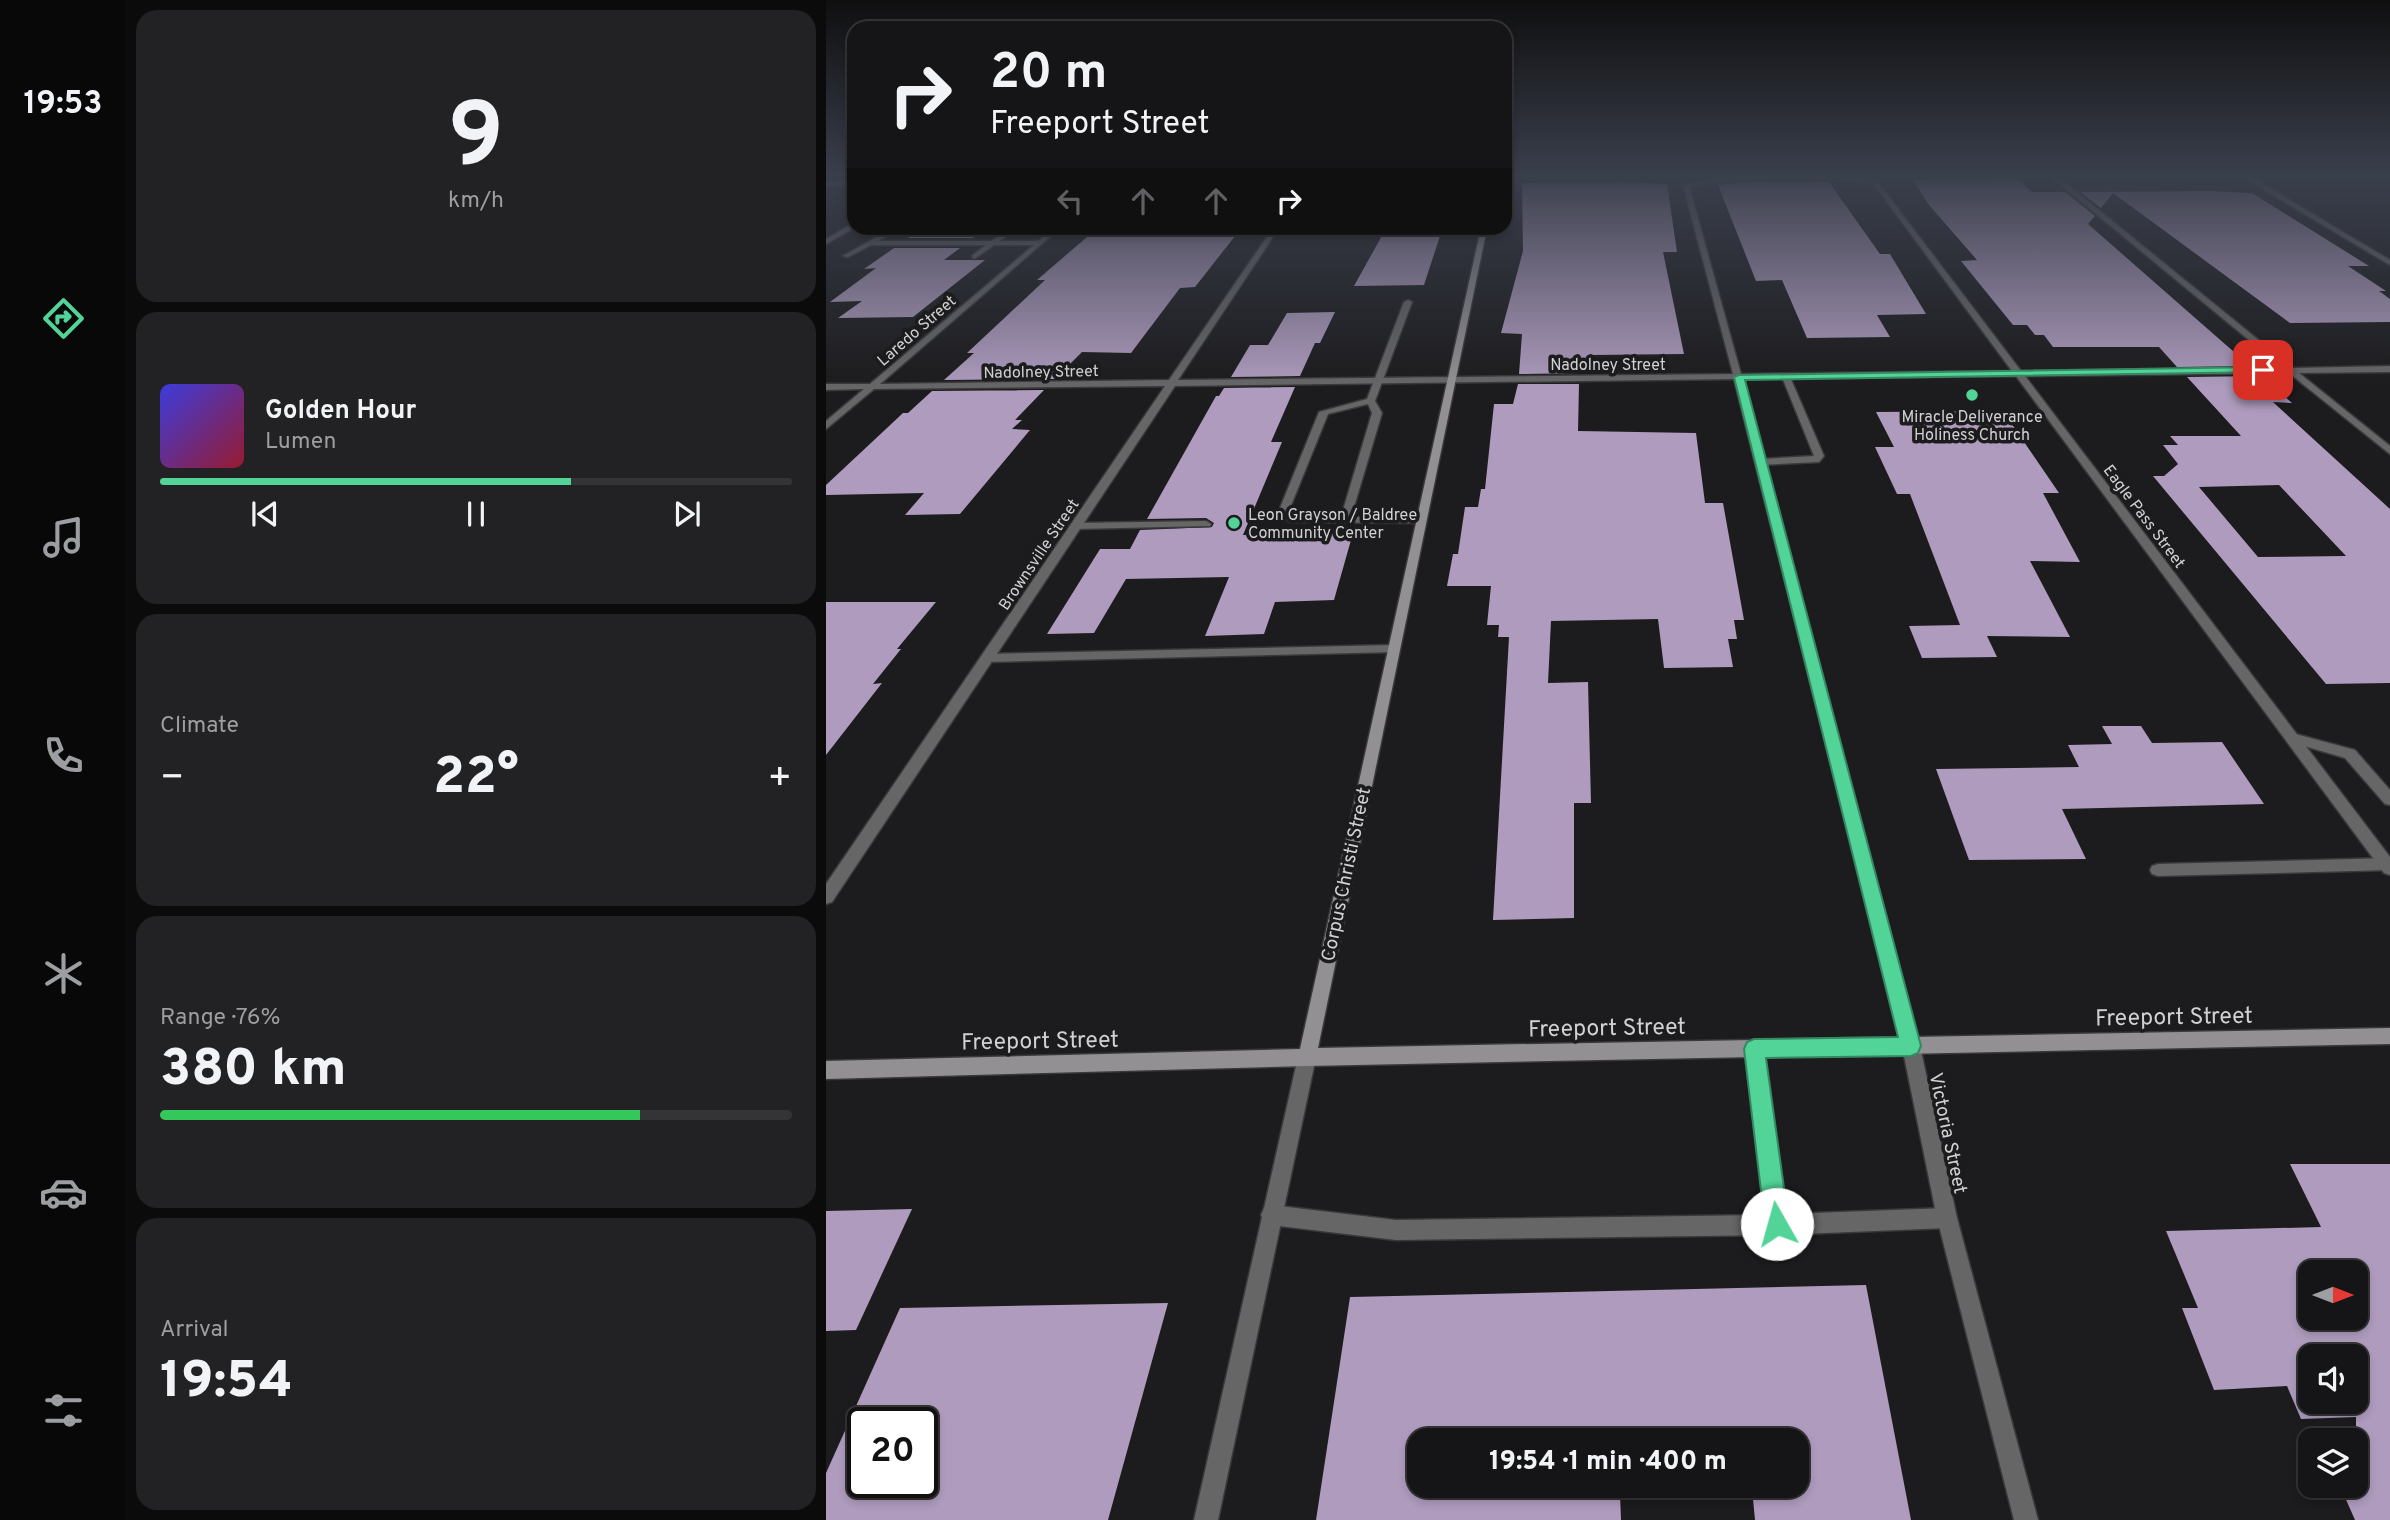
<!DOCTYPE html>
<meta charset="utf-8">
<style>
:root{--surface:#151416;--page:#222123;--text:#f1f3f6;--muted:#9d9ea1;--line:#343335;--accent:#52d397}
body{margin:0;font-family:Overpass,sans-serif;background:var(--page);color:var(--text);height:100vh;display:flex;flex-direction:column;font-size:26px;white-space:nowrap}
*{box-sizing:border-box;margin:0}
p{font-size:23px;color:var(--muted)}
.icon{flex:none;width:38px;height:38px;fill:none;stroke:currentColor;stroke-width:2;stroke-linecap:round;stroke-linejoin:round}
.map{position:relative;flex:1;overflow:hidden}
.drawer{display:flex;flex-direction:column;gap:10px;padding:10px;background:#0c0b0c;width:700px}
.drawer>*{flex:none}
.hud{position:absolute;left:21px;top:21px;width:665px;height:214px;border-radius:21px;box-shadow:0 4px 10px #0003,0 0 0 2px var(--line);background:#151416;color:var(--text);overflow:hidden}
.needle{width:46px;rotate:90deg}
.fabs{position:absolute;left:1472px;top:1260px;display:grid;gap:14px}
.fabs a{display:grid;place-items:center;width:70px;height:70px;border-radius:14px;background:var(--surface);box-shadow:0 4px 10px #0003,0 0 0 2px var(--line);font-size:35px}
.speed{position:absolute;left:21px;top:1407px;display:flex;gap:14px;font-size:35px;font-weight:700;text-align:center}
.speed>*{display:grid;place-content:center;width:91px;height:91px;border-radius:50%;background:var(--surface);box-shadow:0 4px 10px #0003,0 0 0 2px var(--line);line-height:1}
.speed .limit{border:4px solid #111;border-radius:10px;background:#fff;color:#111}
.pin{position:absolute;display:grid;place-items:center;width:60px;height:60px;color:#fff;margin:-30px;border-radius:14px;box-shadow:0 4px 10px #0006}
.me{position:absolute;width:77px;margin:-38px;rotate:353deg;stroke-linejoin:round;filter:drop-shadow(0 0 5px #0008)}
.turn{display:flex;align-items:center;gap:24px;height:147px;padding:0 28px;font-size:32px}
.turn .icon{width:91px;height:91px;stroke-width:2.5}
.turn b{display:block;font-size:49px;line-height:60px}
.lanes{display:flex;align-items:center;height:66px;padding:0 28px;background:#0003;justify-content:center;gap:35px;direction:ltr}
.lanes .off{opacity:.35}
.big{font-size:52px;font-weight:800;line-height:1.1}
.drawer .widget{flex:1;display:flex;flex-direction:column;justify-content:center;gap:10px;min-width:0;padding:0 24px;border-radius:21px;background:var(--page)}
.drawer .dial{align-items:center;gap:0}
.dial b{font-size:91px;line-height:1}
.song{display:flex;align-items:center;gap:21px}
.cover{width:84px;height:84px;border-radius:10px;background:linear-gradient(135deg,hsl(240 70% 55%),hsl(350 70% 35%))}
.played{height:7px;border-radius:4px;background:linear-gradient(90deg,var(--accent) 65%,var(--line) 65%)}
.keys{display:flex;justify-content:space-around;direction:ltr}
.heat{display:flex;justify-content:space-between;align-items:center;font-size:38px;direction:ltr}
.charge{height:10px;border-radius:5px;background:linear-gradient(90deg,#34c759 76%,var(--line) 0)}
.trip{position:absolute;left:581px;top:1428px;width:402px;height:70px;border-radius:21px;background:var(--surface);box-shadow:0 4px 10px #0003,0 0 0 2px var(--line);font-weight:800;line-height:70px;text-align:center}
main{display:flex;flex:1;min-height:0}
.dock{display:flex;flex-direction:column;width:126px;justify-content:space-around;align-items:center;background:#080809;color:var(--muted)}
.dock .icon{width:49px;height:49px}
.dock .on{color:var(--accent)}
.dock b{font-size:32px;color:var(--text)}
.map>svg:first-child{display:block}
</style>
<main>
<nav class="dock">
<b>19:53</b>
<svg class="icon on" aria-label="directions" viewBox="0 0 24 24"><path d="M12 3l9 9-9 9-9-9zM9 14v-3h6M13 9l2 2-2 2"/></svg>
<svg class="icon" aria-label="music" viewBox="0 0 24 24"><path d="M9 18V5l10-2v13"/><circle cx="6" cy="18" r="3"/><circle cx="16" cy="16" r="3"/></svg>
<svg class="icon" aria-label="phone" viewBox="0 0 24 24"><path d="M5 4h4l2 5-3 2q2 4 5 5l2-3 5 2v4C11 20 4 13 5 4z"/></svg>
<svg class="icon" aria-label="climate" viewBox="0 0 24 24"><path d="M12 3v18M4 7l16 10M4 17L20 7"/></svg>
<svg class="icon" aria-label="car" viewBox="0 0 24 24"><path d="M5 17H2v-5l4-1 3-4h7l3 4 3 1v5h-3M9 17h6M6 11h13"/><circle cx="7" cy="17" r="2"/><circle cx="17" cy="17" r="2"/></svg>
<svg class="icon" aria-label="filters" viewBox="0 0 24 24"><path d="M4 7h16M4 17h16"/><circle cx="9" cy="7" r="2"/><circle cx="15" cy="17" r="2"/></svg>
</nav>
<section class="drawer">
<div class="widget dial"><b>9</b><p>km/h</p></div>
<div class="widget">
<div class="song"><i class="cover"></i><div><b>Golden Hour</b><p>Lumen</p></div></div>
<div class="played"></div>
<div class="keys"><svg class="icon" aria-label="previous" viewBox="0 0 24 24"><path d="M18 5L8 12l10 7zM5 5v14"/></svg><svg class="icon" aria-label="pause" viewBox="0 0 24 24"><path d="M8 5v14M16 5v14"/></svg><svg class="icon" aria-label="next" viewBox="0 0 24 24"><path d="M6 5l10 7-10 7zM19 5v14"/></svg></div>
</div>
<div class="widget"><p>Climate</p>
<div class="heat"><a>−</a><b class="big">22°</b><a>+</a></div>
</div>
<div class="widget"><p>Range · 76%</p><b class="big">380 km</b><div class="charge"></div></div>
<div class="widget"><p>Arrival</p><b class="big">19:54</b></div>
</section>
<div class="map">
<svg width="1564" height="1520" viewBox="0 0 1564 1520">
<rect width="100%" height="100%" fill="#1c1b1d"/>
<g fill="#ae9bbd" fill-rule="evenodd">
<polygon points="1192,179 1206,192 1239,192 1269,216 1262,224 1424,366 1351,367 1333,347 1227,347 1218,335 1209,335 1201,325 1187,325 1135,261 1151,260 1103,205 1087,180"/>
<polygon points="795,182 841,184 851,252 837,252 858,354 767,355 767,362 753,363 753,373 693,374 696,334 675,333 697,251 696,183"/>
<polygon points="919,182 1003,182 1054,254 1064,254 1100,314 1051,315 1064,337 981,338 956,280 930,281 892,185"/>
<polygon points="1383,191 1426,193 1543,266 1522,266 1560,291 1553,291 1564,299 1564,322 1464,323 1287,193 1275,208 1254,192"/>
<polygon points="98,228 161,228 147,238 82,238"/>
<polygon points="365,231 413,231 369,287 354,288 305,353 256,352 229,379 118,380 148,353 141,353 219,280 211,280 261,237 361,236"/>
<polygon points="558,232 615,233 598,285 528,286"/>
<polygon points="68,248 134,248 118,260 159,260 87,317 12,318 36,301 4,302 50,268 38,269"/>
<polygon points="509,312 494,343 489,343 474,376 405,377 424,345 442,345 461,313"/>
<path d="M1435,376L1466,403L1447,402L1564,509V683L1500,684L1327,476H1338L1352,464L1337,445H1352L1344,436H1415L1361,377ZM1453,485L1520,556L1432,557L1373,487Z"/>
<polygon points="692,384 753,384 752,431 870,433 879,503 897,503 918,620 908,620 911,639 902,639 907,667 838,668 832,619 725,621 722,683 762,682 765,803 748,803 748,918 667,920 683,637 672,637 673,625 661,625 665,586 621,586 627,554 632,554 639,507 652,507 655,489 659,489 668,404 687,404"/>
<polygon points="469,387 445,442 456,442 417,535 527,533 508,600 449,602 438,634 379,636 403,577 300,579 268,633 221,634 274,549 304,549 314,530 386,527 388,523 380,518 321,519 390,396 393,396 398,388"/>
<polygon points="218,390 189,420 196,420 186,429 204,430 134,514 79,515 98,493 0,495 0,485 77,413 82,413 106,391"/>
<polygon points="1177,411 1233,493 1217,493 1254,562 1204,561 1244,637 1161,636 1171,657 1096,658 1083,626 1134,625 1084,494 1071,494 1049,447 1068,447 1050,412"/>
<polygon points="0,602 110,602 71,649 75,649 47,684 56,683 0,755"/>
<polygon points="1276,726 1315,726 1326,743 1396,742 1438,804 1236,809 1260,859 1143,860 1110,769 1253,767 1242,745 1286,744"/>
<path d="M1464,1164H1564V1520H1529L1514,1486H1530V1417L1475,1419L1461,1386L1388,1390L1356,1308H1372L1340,1231L1495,1227ZM1484,1272H1530V1318H1484ZM1484,1356H1530V1402H1484Z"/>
<polygon points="86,1209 30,1330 0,1331 0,1211"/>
<path d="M1040,1285L1085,1520H929L926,1489L794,1493L795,1520H490L524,1297ZM593,1440H971V1486H593Z"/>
<path d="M342,1303L282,1520H0V1473L74,1308ZM37,1423H96V1482H37Z"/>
</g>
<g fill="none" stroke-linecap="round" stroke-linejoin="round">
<defs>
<g id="lane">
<polygon points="28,181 28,185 0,186 0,182"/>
<polygon points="67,228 74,228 52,241 165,241 184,228 190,228 174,241 213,241 216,243 213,245 168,245 148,259 146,256 160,245 45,245 22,257 17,256"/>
<path d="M582,300L586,302L549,401L556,413L525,517H595L600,520L595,523L464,522L458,517L454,508L493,412L541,399L578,302ZM542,404L546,413L515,517H471L464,508L502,414Z"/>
<polygon points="957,375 964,377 998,456 993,462 935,465 930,462 935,459 988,456 956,377"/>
<polygon points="380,521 385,524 384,526 250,529 245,526 250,523"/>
<polygon points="567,645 571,646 573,649 571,652 161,662 155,658 161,654"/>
<polygon points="1466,733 1529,750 1564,790 1564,805 1559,804 1519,758 1461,741 1459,738 1461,735"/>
<polygon points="1564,858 1564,870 1332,876 1326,874 1324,870 1326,866 1332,864"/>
<polygon points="928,1041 934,1043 937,1049 960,1214 1121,1208 1128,1211 1131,1218 1128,1225 1121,1228 951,1235 570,1240 445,1225 438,1222 435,1215 438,1208 445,1205 570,1220 939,1215 919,1049 922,1043"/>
</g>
<g id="street">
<path d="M905,176H1022L1051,181L1195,371L1457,368L1224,176H1231L1467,368L1564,366V372L1473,373L1564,446V454L1463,373L1199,376L1564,857V875L1558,873L1190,376L917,379L1094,1046L1131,1218L1212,1520H1188L1111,1218L1076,1046L908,379L349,386L6,902L0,904V884L339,386L48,389L0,429V421L38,389L0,390V384H44L228,228H234L54,384L343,380L447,228H453L352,380L907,374L857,185ZM979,177L1047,183L1186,371L915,374L863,186L930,178Z"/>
<polygon points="1415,176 1423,176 1564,260 1564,265"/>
<polygon points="28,223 28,228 0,244 0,239"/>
<polygon points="481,1048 487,1051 490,1057 392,1520 368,1520 472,1057 475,1051"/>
</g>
<polygon id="secondary" points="655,228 661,228 492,1048 1564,1028 1564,1044 481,1066 0,1079 0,1061 474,1049"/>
</defs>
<use href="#lane" stroke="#39383a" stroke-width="3"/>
<use href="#street" stroke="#39383a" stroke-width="3"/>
<use href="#secondary" stroke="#39383a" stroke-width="3"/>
<use href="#lane" fill="#666667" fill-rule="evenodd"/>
<use href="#street" fill="#666667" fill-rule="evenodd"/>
<use href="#secondary" fill="#929093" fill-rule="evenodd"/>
</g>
<linearGradient id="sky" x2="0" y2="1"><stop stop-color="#0f0f10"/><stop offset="0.45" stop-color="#3a3f4c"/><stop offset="1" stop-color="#3a3f4c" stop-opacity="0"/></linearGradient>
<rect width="1564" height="389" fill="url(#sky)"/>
<polygon fill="#52d397" stroke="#358962" stroke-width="2" points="1437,367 1442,370 1441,372 919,380 1095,1046 1092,1053 1085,1056 940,1058 963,1224 959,1233 951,1236 943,1233 939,1224 918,1049 921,1042 928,1039 1072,1037 908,377 913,375"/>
<g fill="#52d397" stroke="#1c1b1d" stroke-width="2.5">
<circle cx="1146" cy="395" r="7"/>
<circle cx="408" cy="523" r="7"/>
</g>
<g text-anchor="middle" stroke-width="7" stroke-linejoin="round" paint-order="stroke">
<g font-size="16" fill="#d2d1d2" stroke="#1c1b1d">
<text transform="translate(90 330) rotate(-41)" y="6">Laredo Street</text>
<text x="782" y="370">Nadolney Street</text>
<text transform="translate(215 371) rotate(-1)" y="6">Nadolney Street</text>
<text transform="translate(1319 516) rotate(53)" y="6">Eagle Pass Street</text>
<text transform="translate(212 554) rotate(-56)" y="6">Brownsville Street</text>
</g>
<g font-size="16" fill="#d2d1d2" stroke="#1c1b1d">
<text x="1146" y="422">Miracle Deliverance<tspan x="1146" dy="18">Holiness Church</tspan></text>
<text x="422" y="520" text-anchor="start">Leon Grayson / Baldree<tspan x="422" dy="18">Community Center</tspan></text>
</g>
<g font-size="19" fill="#d2d1d2" stroke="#1c1b1d">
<text transform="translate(519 874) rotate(-78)" y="7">Corpus Christi Street</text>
<text transform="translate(1123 1133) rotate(78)" y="7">Victoria Street</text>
</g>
<g font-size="23" fill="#d2d1d2" stroke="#1c1b1d">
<text transform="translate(1348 1016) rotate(-1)" y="8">Freeport Street</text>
<text transform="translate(781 1027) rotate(-1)" y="8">Freeport Street</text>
<text transform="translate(214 1040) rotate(-1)" y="8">Freeport Street</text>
</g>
</g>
</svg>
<div class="fabs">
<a><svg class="needle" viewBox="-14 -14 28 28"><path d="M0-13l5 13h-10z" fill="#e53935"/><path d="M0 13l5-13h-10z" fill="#9d9ea1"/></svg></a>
<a><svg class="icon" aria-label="sound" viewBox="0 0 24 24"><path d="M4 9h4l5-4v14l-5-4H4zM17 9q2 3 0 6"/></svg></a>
<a><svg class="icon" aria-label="layers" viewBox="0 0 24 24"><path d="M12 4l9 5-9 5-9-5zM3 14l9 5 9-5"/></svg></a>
</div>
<div class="speed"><div class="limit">20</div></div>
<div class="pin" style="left:1437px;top:370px;background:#d93025"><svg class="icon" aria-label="arrive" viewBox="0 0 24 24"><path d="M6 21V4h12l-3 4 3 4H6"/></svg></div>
<svg class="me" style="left:951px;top:1224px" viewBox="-20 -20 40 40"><circle r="19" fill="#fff"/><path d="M0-13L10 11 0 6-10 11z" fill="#52d397"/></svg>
<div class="trip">19:54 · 1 min · 400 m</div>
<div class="hud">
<div class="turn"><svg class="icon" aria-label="right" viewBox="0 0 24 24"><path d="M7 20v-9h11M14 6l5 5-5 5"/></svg><div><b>20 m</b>Freeport Street</div></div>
<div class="lanes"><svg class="icon off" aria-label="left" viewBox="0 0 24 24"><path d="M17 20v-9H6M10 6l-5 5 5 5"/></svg><svg class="icon off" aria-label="ahead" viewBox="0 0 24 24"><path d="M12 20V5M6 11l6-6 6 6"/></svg><svg class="icon off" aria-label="ahead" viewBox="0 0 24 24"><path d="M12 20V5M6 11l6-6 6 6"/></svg><svg class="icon" aria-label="right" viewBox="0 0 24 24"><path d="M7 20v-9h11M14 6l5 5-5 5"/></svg></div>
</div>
</div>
</main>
